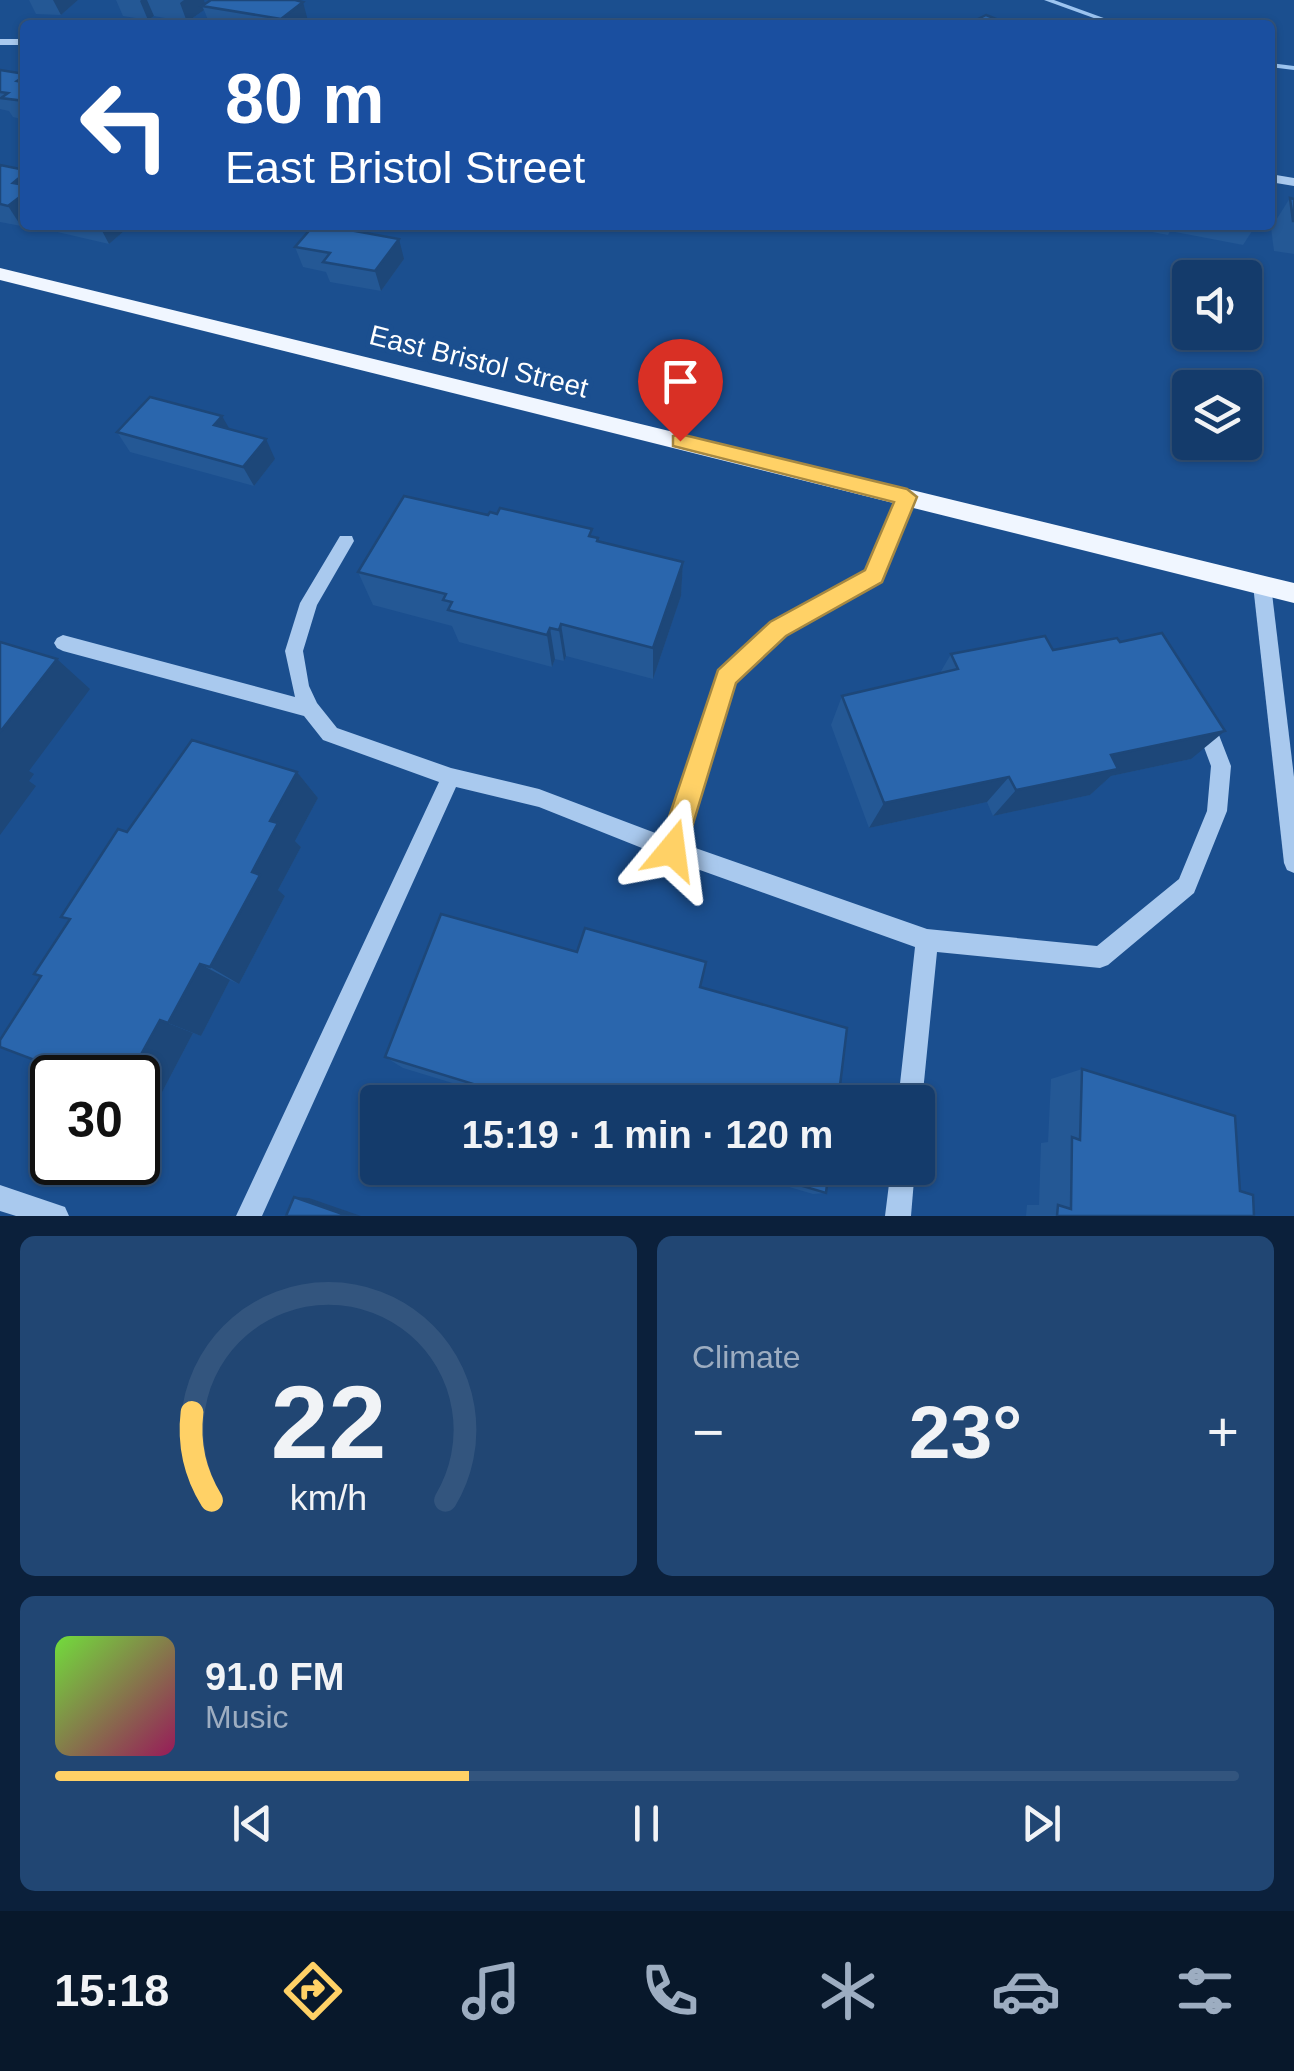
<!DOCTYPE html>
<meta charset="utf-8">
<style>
:root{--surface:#143b6b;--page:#214673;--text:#f1f3f6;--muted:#9dadc1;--line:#33557e;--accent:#ffd166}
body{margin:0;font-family:Arial,sans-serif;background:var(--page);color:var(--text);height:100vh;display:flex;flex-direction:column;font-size:38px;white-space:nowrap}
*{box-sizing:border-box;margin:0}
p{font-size:32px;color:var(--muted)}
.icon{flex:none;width:55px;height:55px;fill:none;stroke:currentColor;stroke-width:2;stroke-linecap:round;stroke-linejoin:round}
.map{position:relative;height:1216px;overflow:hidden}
.panel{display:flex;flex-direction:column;gap:20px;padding:20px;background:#0b203b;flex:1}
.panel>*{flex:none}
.banner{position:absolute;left:20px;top:20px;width:1255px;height:210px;border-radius:10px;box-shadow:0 2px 8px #0004,0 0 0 2px var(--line);background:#1a4fa0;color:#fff;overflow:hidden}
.tools{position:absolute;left:1172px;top:260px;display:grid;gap:20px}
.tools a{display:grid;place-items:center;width:90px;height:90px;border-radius:10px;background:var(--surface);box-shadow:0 2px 8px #0004,0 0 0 2px var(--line);font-size:50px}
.speed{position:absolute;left:30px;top:1055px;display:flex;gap:20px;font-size:50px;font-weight:700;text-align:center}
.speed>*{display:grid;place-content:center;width:130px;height:130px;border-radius:50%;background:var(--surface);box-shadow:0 2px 8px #0004,0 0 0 2px var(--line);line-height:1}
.speed .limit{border:5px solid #111;border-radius:15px;background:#fff;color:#111}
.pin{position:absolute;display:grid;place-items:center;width:85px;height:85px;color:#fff;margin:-102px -42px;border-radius:50% 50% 50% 0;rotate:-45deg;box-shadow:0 0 10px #0007}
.pin .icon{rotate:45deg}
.me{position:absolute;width:110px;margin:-55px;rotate:16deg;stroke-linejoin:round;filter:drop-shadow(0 0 8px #0008)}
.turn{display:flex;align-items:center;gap:35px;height:210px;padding:0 40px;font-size:45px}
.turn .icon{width:130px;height:130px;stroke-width:2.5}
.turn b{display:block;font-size:70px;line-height:85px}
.big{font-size:75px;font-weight:700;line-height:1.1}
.panel .card{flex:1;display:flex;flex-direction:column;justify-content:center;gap:15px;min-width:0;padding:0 35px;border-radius:15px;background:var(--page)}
.panel .dial{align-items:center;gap:0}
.dial svg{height:260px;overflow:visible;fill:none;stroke:var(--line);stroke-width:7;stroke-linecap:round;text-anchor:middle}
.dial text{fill:var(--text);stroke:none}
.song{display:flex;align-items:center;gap:30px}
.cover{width:120px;height:120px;border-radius:15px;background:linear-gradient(135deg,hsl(100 70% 55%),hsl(330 70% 35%))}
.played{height:10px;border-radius:5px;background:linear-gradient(90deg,var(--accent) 35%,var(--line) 35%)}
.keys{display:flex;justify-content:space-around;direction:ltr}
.heat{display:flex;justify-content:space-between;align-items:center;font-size:55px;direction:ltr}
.panel .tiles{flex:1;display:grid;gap:20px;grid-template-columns:1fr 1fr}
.card:last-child{grid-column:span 2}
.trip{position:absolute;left:360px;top:1085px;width:575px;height:100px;border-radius:10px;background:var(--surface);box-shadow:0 2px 8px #0004,0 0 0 2px var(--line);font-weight:700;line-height:100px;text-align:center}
.tabs{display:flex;height:160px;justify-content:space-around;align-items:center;background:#08182b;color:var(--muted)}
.tabs .icon{width:70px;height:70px}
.tabs .current{color:var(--accent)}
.tabs b{font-size:45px;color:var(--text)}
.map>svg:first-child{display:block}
</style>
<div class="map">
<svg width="1294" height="1216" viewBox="0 0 1294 1216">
<rect width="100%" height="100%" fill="#1b4f8f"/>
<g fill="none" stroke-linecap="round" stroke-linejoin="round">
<g fill="#9cc4f0" fill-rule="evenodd">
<polygon points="1044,0 1054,0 1123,25 1113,25"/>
<polygon points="1270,63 1294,66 1294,70 1270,67"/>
</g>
<g fill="#a9c9ee" fill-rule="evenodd">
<rect x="0" y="39" width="25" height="6"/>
<polygon points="1270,174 1294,178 1294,186 1270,182"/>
<polygon points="907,491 915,497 880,581 784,634 734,681 684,844 927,929 1097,946 1179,879 1207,811 1211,766 1195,723 1198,717 1205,714 1212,717 1231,766 1227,811 1194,893 1108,965 1100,968 937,952 922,1102 918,1111 918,1102 898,1102 915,947 672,860 539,807 456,787 262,1216 236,1216 439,782 323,740 304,716 63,651 57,648 54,643 57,638 63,635 295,697 285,651 300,603 340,536 352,536 354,541 317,605 303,651 309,686 317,703 337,728 451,768 539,789 666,837 719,671 772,624 867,571 899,497"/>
<polygon points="1262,578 1268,580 1271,585 1294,777 1294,873 1287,870 1284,863 1253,585 1256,580"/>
<polygon points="891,1168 915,1168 911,1216 885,1216"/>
<polygon points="0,1185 65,1207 69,1216 16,1216 0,1211"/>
</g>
<polygon fill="#f0f6ff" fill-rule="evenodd" points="0,268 1294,583 1294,603 0,280"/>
</g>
<g fill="#245895">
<polygon points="29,0 78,0 61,15 36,14"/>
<polygon points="116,0 204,0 205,4 308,21 303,25 210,25 204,10 187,22 154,16 148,20 123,16"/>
<polygon points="0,70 25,74 25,120 13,117 9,111 0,109"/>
<polygon points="0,165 21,226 0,222"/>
<polygon points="1290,198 1294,199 1294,254 1274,251 1271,228"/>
<polygon points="50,225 131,225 109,244 53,231"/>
<polygon points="1131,225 1256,225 1243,245 1170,231 1168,235 1131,228"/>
<polygon points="295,247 404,259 381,291 330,282 326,272 303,267"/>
<polygon points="117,432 275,459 254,486 130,452"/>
<polygon points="488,515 593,537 599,542 683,562 681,596 653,679 566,656 564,661 555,659 552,667 459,642 452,626 373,605 358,572"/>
<polygon points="1053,650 1191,759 1111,776 1090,795 993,816 987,802 869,828 831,725 842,696 940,673 951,654"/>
<polygon points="297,772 318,798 295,841 301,847 278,890 285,896 239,984 230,980 201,1036 193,1033 158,1100 41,976 69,921 61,917 127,832"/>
<polygon points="700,987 838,1102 515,1102 403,1068 385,1057"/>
<polygon points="1082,1069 1240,1191 1254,1216 1026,1216 1027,1205 1039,1205 1041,1143 1048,1142 1051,1079"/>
<polygon points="639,1168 659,1168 658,1173"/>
<polygon points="725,1168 829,1168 826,1193 813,1194"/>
</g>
<g fill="#1d4779">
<polygon points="53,0 78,0 61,15"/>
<polygon points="141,0 147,0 154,16 148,20 140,1"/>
<polygon points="184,0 204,0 206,6 202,6 204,10 187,22 180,3"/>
<polygon points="303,2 308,21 303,25 283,25 281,19"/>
<polygon points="25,173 25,223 21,226 8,206 13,183"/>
<polygon points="99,225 131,225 109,244"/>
<polygon points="399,239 404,259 381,291 375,271"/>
<polygon points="222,416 233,435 214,425"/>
<polygon points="266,439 275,459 254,486 243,467"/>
<polygon points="683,562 681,596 653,679 653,648"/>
<polygon points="561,624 566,656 564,661 559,630"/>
<polygon points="550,628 555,659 552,667 547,635"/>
<polygon points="57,659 90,689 29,771 34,774 29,781 36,786 0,835 0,732"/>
<polygon points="1225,731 1191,759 1111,776 1090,795 993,816 1016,790 1111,755"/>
<polygon points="297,772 318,798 295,841 301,847 278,890 285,896 239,984 210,967 252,872 270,821"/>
<polygon points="1009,777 987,802 869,828 884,803"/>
<polygon points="200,964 230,980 201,1036 168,1023"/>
<polygon points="160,1020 193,1033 158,1100 138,1095 138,1078 128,1078"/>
<polygon points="294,1197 309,1198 361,1216 348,1216"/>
</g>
<g fill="#2a66ad" stroke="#1d4779" stroke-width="2.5">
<polygon points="211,0 295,0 303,2 281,19 202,6"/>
<polygon points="986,15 1011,25 968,24"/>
<polygon points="0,70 25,74 25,76 17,81 25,83 25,101 1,98 8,93 0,92"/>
<polygon points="0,165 25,170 25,173 13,183 25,185 25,193 8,206 0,204"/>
<polygon points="1290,198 1294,199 1294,221 1293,221"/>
<polygon points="314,225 322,225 399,239 375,271 323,262 330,253 295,247"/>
<polygon points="150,397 222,416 214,425 266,439 243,467 117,432"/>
<polygon points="404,496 488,515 490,512 497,514 500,508 592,529 589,536 598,538 597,541 683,562 653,648 561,624 559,630 550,628 547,635 448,610 452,602 443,600 446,594 358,572"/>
<polygon points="1162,633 1225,731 1111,755 1118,769 1016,790 1009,777 884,803 842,696 958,669 951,654 1045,636 1053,650 1117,638 1120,642"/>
<polygon points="0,642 57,659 0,732"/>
<polygon points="192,740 297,772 270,821 278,823 252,872 260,875 210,967 200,964 168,1023 160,1020 128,1078 82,1078 0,1047 0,1040 41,976 34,974 70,919 61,917 118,829 127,832"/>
<polygon points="441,914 577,952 585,928 706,962 700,987 847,1028 838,1102 532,1102 385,1057"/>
<polygon points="1082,1069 1235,1116 1240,1191 1253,1195 1254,1216 1057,1216 1058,1205 1071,1209 1072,1137 1080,1140"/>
<polygon points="742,1168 829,1168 826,1193"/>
<polygon points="294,1197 348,1216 286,1216"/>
</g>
<polygon fill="#ffd166" stroke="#a68842" stroke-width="2.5" points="680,434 907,489 917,497 882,582 786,636 736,683 685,850 681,859 672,863 662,859 658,850 718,670 770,622 865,570 894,502 673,446 673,436"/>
<g text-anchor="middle" stroke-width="10" stroke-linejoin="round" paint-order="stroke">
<g font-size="28" fill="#fff" stroke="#1b4f8f">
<text transform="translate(479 361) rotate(14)" y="10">East Bristol Street</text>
</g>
</g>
</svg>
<div class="tools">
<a><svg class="icon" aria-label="sound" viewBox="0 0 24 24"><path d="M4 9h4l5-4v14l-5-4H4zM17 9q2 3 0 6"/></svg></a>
<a><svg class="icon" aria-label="layers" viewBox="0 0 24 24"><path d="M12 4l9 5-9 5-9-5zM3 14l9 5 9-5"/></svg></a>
</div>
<div class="speed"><div class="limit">30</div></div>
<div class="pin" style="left:680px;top:441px;background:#d93025"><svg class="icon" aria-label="arrive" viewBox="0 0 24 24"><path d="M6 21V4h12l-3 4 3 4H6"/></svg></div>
<svg class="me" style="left:672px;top:850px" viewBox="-20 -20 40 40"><path d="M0-17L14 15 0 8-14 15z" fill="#ffd166" stroke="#fff" stroke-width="4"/></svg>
<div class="trip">15:19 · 1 min · 120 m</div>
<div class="banner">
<div class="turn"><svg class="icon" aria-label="left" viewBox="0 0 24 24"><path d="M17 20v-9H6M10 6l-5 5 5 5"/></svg><div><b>80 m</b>East Bristol Street</div></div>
</div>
</div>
<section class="panel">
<div class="tiles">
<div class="card dial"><svg viewBox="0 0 100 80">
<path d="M14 69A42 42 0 1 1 86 69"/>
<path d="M14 69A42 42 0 0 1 8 42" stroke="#ffd166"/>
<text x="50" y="56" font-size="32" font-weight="700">22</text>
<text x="50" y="72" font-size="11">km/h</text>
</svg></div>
<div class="card"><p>Climate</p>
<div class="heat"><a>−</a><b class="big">23°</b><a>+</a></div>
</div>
<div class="card">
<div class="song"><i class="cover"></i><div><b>91.0 FM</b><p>Music</p></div></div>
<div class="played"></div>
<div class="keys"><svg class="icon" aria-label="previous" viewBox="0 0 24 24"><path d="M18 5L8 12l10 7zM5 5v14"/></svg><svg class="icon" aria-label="pause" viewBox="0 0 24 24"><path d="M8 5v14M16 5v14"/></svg><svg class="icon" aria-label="next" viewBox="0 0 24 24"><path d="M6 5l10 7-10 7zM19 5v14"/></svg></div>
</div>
</div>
</section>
<nav class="tabs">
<b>15:18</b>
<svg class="icon current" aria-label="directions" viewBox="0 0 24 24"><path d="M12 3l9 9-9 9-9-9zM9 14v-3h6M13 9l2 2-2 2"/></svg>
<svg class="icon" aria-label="music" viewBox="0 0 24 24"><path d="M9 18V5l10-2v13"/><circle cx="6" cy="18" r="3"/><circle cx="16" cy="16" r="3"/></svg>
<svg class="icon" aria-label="phone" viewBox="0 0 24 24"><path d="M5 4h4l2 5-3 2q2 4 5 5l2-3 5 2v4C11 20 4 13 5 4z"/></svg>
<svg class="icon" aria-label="climate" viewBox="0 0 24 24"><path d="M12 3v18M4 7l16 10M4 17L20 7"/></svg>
<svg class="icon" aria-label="car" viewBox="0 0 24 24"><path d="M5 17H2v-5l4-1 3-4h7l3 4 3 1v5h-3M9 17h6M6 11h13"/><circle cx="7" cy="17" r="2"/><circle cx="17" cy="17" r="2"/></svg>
<svg class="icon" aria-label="filters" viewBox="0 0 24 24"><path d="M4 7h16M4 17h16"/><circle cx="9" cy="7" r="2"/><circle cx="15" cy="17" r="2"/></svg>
</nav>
